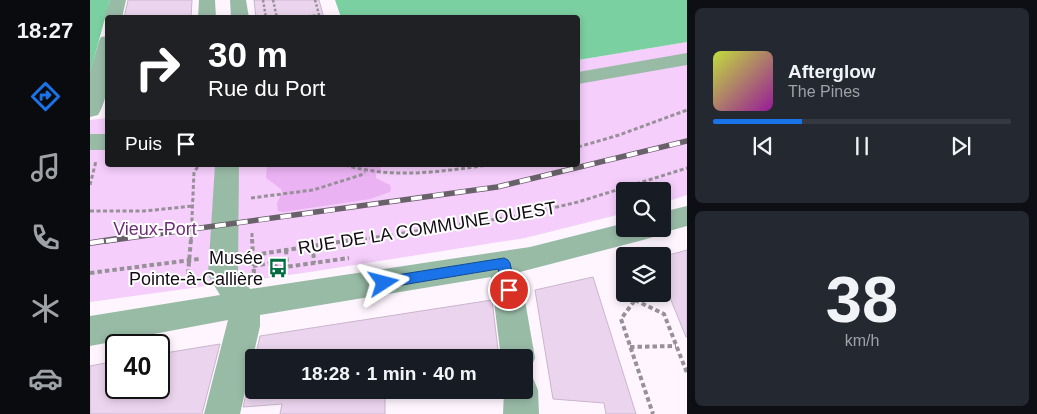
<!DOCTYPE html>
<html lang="fr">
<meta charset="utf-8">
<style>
:root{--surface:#171b24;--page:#242831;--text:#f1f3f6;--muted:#9ea1a6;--line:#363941;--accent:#1a73e8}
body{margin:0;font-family:Helvetica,sans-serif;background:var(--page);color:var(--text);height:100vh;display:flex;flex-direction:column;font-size:19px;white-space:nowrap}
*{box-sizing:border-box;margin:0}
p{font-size:16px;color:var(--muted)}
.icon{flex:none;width:28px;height:28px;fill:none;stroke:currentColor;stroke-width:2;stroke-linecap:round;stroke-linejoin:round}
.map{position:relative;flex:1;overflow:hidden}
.sheet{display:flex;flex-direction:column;gap:8px;padding:8px;background:#0d0f14;width:350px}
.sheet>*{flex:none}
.guide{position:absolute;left:15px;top:15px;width:475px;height:152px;border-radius:5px;box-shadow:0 2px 8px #0003;background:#202124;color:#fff;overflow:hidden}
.buttons{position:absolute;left:526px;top:182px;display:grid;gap:10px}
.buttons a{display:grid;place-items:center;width:55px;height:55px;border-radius:5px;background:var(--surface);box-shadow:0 2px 8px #0003;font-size:25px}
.speed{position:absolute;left:15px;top:334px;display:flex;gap:10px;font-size:25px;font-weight:700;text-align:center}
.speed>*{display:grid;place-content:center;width:65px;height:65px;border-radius:50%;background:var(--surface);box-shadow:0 2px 8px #0003;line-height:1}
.speed .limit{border:2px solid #111;border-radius:8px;background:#fff;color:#111}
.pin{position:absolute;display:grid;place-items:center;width:42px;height:42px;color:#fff;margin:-21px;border:2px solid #fff;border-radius:50%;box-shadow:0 1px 5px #0007}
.me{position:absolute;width:55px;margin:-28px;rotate:81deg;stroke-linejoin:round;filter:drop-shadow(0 0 4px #0008)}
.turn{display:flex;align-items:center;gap:18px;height:105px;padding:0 20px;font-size:22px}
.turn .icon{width:65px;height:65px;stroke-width:2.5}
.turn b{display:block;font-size:35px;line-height:42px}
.then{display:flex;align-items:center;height:48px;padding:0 20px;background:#0003;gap:10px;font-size:19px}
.sheet .tile{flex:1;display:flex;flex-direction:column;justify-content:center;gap:8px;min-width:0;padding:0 18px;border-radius:8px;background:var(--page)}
.sheet .dial{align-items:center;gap:0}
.dial b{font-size:65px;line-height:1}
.song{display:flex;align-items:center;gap:15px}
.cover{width:60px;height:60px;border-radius:8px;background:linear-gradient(135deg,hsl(70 70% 55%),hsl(300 70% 35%))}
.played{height:5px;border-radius:2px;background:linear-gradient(90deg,var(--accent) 30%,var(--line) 30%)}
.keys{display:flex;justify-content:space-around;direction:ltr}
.trip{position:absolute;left:155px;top:349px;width:288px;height:50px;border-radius:5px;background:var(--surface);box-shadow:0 2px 8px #0003;font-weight:600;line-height:50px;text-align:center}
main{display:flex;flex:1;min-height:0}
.menu{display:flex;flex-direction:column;width:90px;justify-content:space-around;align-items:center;background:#090b0e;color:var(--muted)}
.menu .icon{width:35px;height:35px}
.menu .on{color:var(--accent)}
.menu b{font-size:22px;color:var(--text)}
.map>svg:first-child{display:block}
</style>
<main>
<nav class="menu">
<b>18:27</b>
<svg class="icon on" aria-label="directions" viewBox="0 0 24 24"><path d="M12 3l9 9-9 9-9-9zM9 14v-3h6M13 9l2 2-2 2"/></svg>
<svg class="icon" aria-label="music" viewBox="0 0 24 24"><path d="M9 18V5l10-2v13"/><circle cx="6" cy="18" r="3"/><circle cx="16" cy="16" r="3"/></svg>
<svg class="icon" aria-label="phone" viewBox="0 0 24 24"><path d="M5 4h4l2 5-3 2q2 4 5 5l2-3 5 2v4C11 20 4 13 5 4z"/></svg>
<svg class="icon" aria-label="climate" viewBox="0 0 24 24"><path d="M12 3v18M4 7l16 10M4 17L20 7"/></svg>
<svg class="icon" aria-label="car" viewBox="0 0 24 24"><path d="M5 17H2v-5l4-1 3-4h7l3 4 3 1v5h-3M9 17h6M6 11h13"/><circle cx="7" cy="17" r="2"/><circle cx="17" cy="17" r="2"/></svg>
</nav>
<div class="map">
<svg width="597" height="414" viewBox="0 0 597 414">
<rect width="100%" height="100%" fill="#fef5ff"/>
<polygon fill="#f5cefb" points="597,42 597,195 573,203 572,191 535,191 535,213 435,238 220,272 0,302 0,120 17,118 18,165 488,165 488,60"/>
<polygon fill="#ebb2f3" points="177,165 290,165 291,170 286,174 286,178 300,185 301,189 300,192 280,199 193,212 188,211 187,203 192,193 191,189 176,178"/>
<g fill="#7bd0a1">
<polygon points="0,0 20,0 0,73"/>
<polygon points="245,0 597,0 597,42 488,60 488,18 251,17"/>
</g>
<g fill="#ebd5ee" stroke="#cab5cc">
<polygon points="38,0 102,0 101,18 34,18"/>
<polygon points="164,0 229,0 234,18 166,18"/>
<polygon points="597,250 597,337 596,337 572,278 572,257"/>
<polygon points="503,277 546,414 516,414 514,403 463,399 445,290"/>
<polygon points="402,300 409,358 165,358 170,336"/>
<polygon points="130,344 112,414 0,414 0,366 26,361 26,388 69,388 69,354"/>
<polygon points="164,362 164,390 412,390 412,395 295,396 295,414 190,414 192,404 153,407"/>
</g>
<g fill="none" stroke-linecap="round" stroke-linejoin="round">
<g stroke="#989099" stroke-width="2.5" stroke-dasharray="2.5 2" stroke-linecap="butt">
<polyline points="173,0 176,18"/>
<polyline points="183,0 187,18"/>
<polyline points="225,0 230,18"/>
<polyline points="205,18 229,15"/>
</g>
<g stroke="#989099" stroke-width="3" stroke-dasharray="4 2.5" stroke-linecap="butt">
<polyline points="488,147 529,135 597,110"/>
<path d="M255,165C303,179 349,172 398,165"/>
<polyline points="0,185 6,161"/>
<polyline points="161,198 223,190 271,175 275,172"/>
<polyline points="0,211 54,211 103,206"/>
<polyline points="162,233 162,241"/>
<polyline points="101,241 104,172 109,165"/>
<polyline points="260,241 433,215 488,202 597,168"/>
</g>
<g stroke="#989099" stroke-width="4" stroke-dasharray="4.5 3" stroke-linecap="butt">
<polyline points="162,239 164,274"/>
<polyline points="223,246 224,263"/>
<polyline points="196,250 197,266"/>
<polyline points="157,256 268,239"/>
<polyline points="533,265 535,270"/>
<polyline points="163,266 182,263 188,268 259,258"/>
<polyline points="0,273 109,259"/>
<polyline points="98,274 101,239"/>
<polyline points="543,294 545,300 531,319 563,414"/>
<polyline points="545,300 574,314 597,373"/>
<polyline points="540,347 586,346"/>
</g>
<g fill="#98bba6" fill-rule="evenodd">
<polygon points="20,0 36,0 32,18 18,18 18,22 14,18"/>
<polygon points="109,0 125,0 126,18 108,18"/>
<polygon points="140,0 156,0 159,18 141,18"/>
<path d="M18,36C18,60 22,93 8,115L0,117V72L9,41L11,37Z"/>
<polygon points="597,53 597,65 488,84 488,72"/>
<rect x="0" y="134" width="18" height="16"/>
<polygon points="125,165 149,165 148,272 160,289 440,247 535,223 535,229 572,229 572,212 597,206 597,226 572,233 565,231 563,237 553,240 430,272 445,358 440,369 434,372 434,358 411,358 401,277 170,315 170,326 150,414 114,414 138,320 0,346 0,316 130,295 118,275"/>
<polygon points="434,374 443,378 448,390 449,414 413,414 414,390 434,390"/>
</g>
<defs>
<polyline id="rail-far1" points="16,241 407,187 597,141"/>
<polyline id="rail" points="0,243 26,239"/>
</defs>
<use href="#rail-far1" stroke="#69616a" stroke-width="5.5"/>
<use href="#rail" stroke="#69616a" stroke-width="6"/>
<use href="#rail-far1" stroke="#fff" stroke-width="4" stroke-dasharray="11" stroke-linecap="butt"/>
<use href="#rail" stroke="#fff" stroke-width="4.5" stroke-dasharray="14" stroke-linecap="butt"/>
</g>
<polygon fill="#1a73e8" stroke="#114b97" points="414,258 418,260 420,263 426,290 424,294 419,295 415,294 408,269 294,288 289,287 287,283 289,279 294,277"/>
<defs>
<symbol id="bus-bare" viewBox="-9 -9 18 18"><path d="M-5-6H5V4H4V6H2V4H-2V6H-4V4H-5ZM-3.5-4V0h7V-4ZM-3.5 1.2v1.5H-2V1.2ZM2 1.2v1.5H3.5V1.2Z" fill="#026c42" stroke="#fff" stroke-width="2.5" paint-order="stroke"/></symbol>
</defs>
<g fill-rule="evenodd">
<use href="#bus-bare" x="174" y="254" width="28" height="28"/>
</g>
<g text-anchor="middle" stroke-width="4" stroke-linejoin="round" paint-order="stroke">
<g font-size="18" fill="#130b14" stroke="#fff">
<text transform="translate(337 228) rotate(-9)" y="6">RUE DE LA COMMUNE OUEST</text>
</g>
<g font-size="18" fill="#6f2d79" stroke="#fff">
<text x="65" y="235">Vieux-Port</text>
</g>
<g font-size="18" fill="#130b14" stroke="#fff" text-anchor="end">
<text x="173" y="264">Musée<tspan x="173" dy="21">Pointe-à-Callière</tspan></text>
</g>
</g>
</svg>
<div class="buttons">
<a><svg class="icon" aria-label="search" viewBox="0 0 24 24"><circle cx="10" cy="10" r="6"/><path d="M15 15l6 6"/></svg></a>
<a><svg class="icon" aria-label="layers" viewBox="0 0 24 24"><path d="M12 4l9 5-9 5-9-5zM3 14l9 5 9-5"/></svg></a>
</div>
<div class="speed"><div class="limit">40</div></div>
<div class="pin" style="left:419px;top:290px;background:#d93025"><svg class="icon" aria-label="arrive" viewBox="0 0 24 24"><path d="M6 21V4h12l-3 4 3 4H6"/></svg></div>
<svg class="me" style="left:294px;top:283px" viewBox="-20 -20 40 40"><path d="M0-17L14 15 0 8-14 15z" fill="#1a73e8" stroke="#fff" stroke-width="4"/></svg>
<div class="trip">18:28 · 1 min · 40 m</div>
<div class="guide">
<div class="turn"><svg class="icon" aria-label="right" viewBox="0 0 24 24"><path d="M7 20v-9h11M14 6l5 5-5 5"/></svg><div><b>30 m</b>Rue du Port</div></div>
<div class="then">Puis<svg class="icon" aria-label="arrive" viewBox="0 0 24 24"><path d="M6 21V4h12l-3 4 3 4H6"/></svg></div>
</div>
</div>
<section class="sheet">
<div class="tile">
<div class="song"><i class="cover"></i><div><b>Afterglow</b><p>The Pines</p></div></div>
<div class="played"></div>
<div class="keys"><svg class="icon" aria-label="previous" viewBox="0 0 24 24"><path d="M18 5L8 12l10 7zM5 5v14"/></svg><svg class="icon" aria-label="pause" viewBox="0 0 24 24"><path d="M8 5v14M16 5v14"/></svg><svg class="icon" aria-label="next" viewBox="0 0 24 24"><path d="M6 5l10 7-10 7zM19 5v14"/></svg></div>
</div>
<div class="tile dial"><b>38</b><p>km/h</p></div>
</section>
</main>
